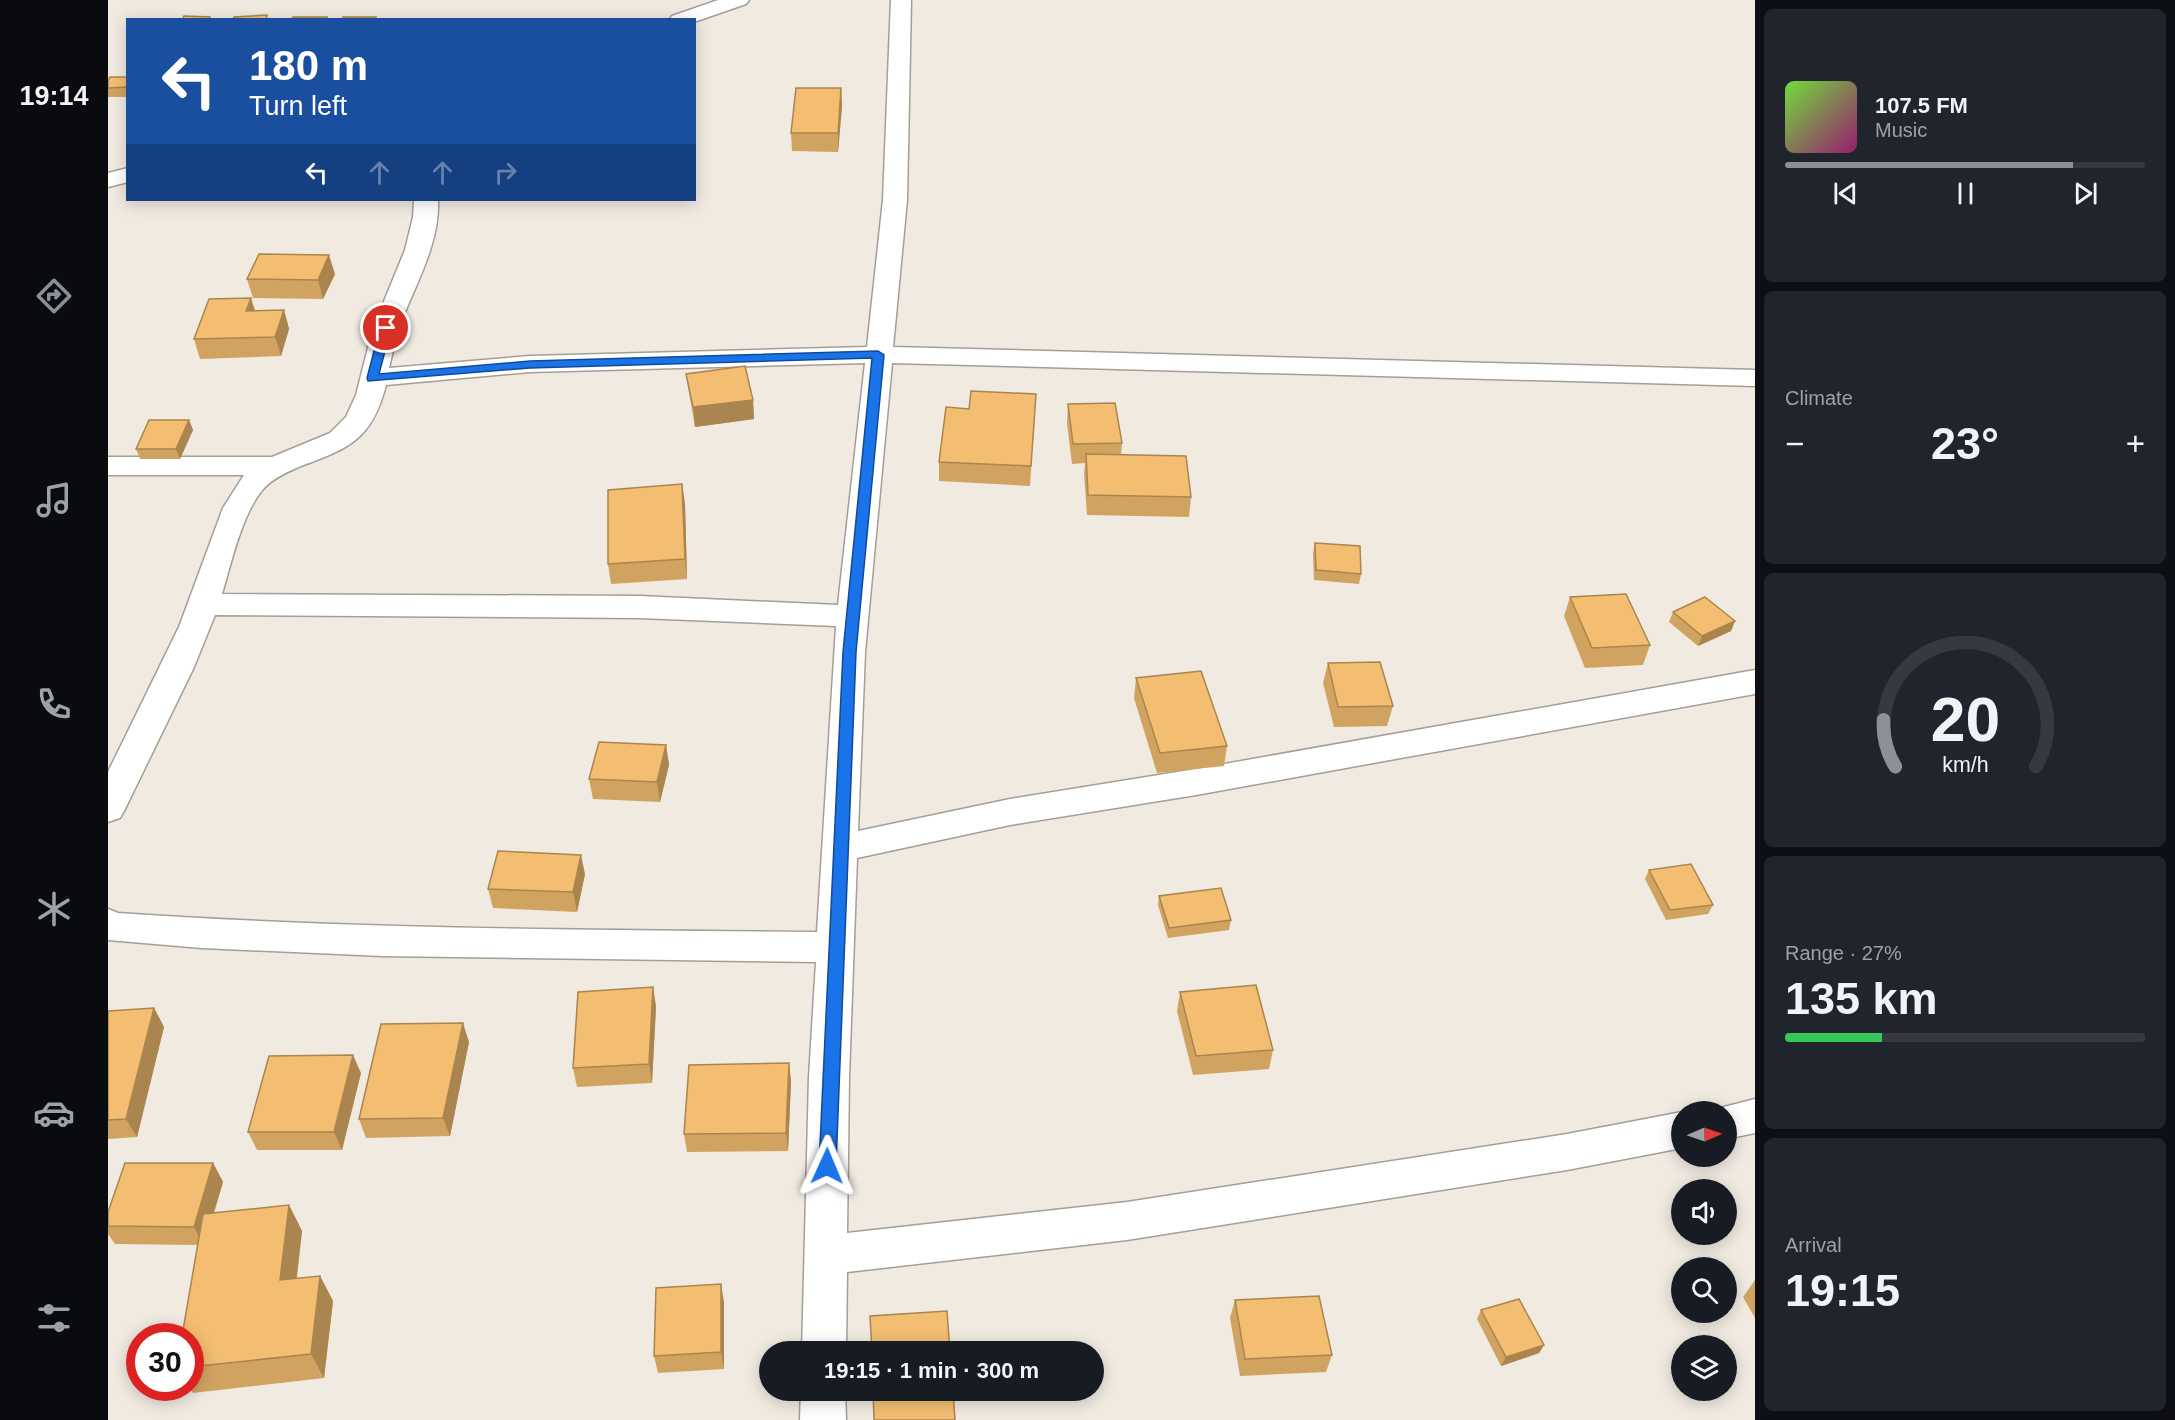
<!DOCTYPE html>
<meta charset="utf-8">
<style>
:root{--surface:#171b24;--page:#20242c;--text:#f1f3f6;--muted:#9ea1a6;--line:#363941;--accent:#8c9099}
body{margin:0;font-family:Helvetica,sans-serif;background:var(--page);color:var(--text);height:100vh;display:flex;flex-direction:column;font-size:22px;white-space:nowrap}
*{box-sizing:border-box;margin:0}
p{font-size:20px;color:var(--muted)}
.icon{flex:none;width:33px;height:33px;fill:none;stroke:currentColor;stroke-width:2;stroke-linecap:round;stroke-linejoin:round}
.map{position:relative;flex:1;overflow:hidden}
.panel{display:flex;flex-direction:column;gap:9px;padding:9px;background:#0d0f14;width:420px}
.panel>*{flex:none}
.banner{position:absolute;left:18px;top:18px;width:570px;height:183px;border-radius:0px;box-shadow:0 3px 15px #0003;background:#1a4fa0;color:#fff;overflow:hidden}
.needle{width:39px;rotate:88deg}
.fabs{position:absolute;left:1563px;top:1101px;display:grid;gap:12px}
.fabs a{display:grid;place-items:center;width:66px;height:66px;border-radius:50%;background:var(--surface);box-shadow:0 3px 15px #0003;font-size:30px}
.speed{position:absolute;left:18px;top:1323px;display:flex;gap:12px;font-size:30px;font-weight:700;text-align:center}
.speed>*{display:grid;place-content:center;width:78px;height:78px;border-radius:50%;background:var(--surface);box-shadow:0 3px 15px #0003;line-height:1}
.speed .limit{border:9px solid #d22;background:#fff;color:#111}
.pin{position:absolute;display:grid;place-items:center;width:51px;height:51px;color:#fff;margin:-26px;border:3px solid #fff;border-radius:50%;box-shadow:0 2px 6px #0007}
.me{position:absolute;width:66px;margin:-33px;rotate:1deg;stroke-linejoin:round;filter:drop-shadow(0 0 4px #0008)}
.turn{display:flex;align-items:center;gap:21px;height:126px;padding:0 24px;font-size:27px}
.turn .icon{width:78px;height:78px;stroke-width:2.5}
.turn b{display:block;font-size:42px;line-height:51px}
.lanes{display:flex;align-items:center;height:57px;padding:0 24px;background:#0003;justify-content:center;gap:30px;direction:ltr}
.lanes .off{opacity:.35}
.big{font-size:45px;font-weight:600;line-height:1.1}
.panel .tile{flex:1;display:flex;flex-direction:column;justify-content:center;gap:9px;min-width:0;padding:0 21px;border-radius:9px;background:var(--page)}
.panel .dial{align-items:center;gap:0}
.dial svg{height:156px;overflow:visible;fill:none;stroke:var(--line);stroke-width:7;stroke-linecap:round;text-anchor:middle}
.dial text{fill:var(--text);stroke:none}
.song{display:flex;align-items:center;gap:18px}
.cover{width:72px;height:72px;border-radius:9px;background:linear-gradient(135deg,hsl(100 70% 55%),hsl(320 70% 35%))}
.played{height:6px;border-radius:3px;background:linear-gradient(90deg,var(--accent) 80%,var(--line) 80%)}
.keys{display:flex;justify-content:space-around;direction:ltr}
.heat{display:flex;justify-content:space-between;align-items:center;font-size:33px;direction:ltr}
.charge{height:9px;border-radius:4px;background:linear-gradient(90deg,#34c759 27%,var(--line) 0)}
.trip{position:absolute;left:651px;top:1341px;width:345px;height:60px;border-radius:30px;background:var(--surface);box-shadow:0 3px 15px #0003;font-weight:600;line-height:60px;text-align:center}
main{display:flex;flex:1;min-height:0}
.menu{display:flex;flex-direction:column;width:108px;justify-content:space-around;align-items:center;background:#090b0e;color:var(--muted)}
.menu .icon{width:42px;height:42px}
.menu .current{color:var(--accent)}
.menu b{font-size:27px;color:var(--text)}
.map>svg:first-child{display:block}
</style>
<main>
<nav class="menu">
<b>19:14</b>
<svg class="icon current" aria-label="directions" viewBox="0 0 24 24"><path d="M12 3l9 9-9 9-9-9zM9 14v-3h6M13 9l2 2-2 2"/></svg>
<svg class="icon" aria-label="music" viewBox="0 0 24 24"><path d="M9 18V5l10-2v13"/><circle cx="6" cy="18" r="3"/><circle cx="16" cy="16" r="3"/></svg>
<svg class="icon" aria-label="phone" viewBox="0 0 24 24"><path d="M5 4h4l2 5-3 2q2 4 5 5l2-3 5 2v4C11 20 4 13 5 4z"/></svg>
<svg class="icon" aria-label="climate" viewBox="0 0 24 24"><path d="M12 3v18M4 7l16 10M4 17L20 7"/></svg>
<svg class="icon" aria-label="car" viewBox="0 0 24 24"><path d="M5 17H2v-5l4-1 3-4h7l3 4 3 1v5h-3M9 17h6M6 11h13"/><circle cx="7" cy="17" r="2"/><circle cx="17" cy="17" r="2"/></svg>
<svg class="icon" aria-label="filters" viewBox="0 0 24 24"><path d="M4 7h16M4 17h16"/><circle cx="9" cy="7" r="2"/><circle cx="15" cy="17" r="2"/></svg>
</nav>
<div class="map">
<svg width="1647" height="1420" viewBox="0 0 1647 1420">
<rect width="100%" height="100%" fill="#f0eae1"/>
<g fill="none" stroke-linecap="round" stroke-linejoin="round">
<defs>
<g id="street">
<polygon points="610,0 641,0 638,4 586,22 586,20 561,20 564,16"/>
<path d="M783,0H803L799,200L785,347L1647,370V386L784,363L757,652L750,831L902,799L1088,769L1647,670V694L1088,795L902,825L749,858L741,1077L739,1233L1019,1202L1459,1134L1574,1112V1148L1459,1170L1019,1240L739,1272L738,1352H694L701,1077L708,962L275,956L94,948L0,940V909L10,913C243,929 476,930 709,932L728,626L532,618L107,615L86,667L17,809L12,818L0,822V772L71,627L115,508L136,475H0V457H164L222,433L238,417L248,395L265,328L297,250L305,217L306,200H330C332,245 306,286 291,328C287,341 284,355 281,368L422,356L759,347L775,200ZM757,363L730,605L532,596L114,594C124,561 134,512 157,487C167,477 181,471 193,466C242,448 264,439 278,385L422,372Z"/>
<polygon points="20,168 20,182 0,187 0,173"/>
<polygon points="1647,1099 1647,1133 1618,1139 1618,1112 1603,1112 1604,1110"/>
<polygon points="693,1390 737,1390 738,1420 692,1420"/>
</g>
</defs>
<use href="#street" stroke="#a49e96" stroke-width="3"/>
<use href="#street" fill="#fff" fill-rule="evenodd"/>
</g>
<g fill="#d1a361">
<polygon points="20,77 20,97 0,97 0,81"/>
<polygon points="733,88 734,106 730,152 684,151 683,133"/>
<polygon points="227,274 215,299 145,298 139,279"/>
<polygon points="176,310 181,329 173,356 92,359 86,339 147,311"/>
<polygon points="578,374 645,400 646,419 587,427 581,393"/>
<polygon points="928,394 922,486 831,481 831,462 861,409"/>
<polygon points="960,404 1014,443 1013,455 1083,497 1081,517 979,515 976,474 977,463 964,464 959,423"/>
<polygon points="81,420 85,430 72,459 32,459 28,449"/>
<polygon points="574,484 577,504 579,579 503,584 500,564"/>
<polygon points="1207,543 1253,574 1251,584 1206,580 1205,553"/>
<polygon points="1462,597 1542,645 1535,665 1477,668 1456,616"/>
<polygon points="1565,612 1627,621 1623,631 1590,646 1561,622"/>
<polygon points="1220,663 1285,706 1279,726 1226,727 1215,683"/>
<polygon points="1028,678 1119,746 1116,766 1049,773 1026,698"/>
<polygon points="558,745 561,765 552,802 485,799 481,779"/>
<polygon points="1541,870 1605,905 1600,914 1558,920 1537,879"/>
<polygon points="477,874 469,912 385,908 380,889"/>
<polygon points="1051,896 1123,920 1121,930 1060,938 1050,905"/>
<polygon points="545,987 548,1007 544,1083 469,1087 465,1068"/>
<polygon points="1072,992 1165,1050 1161,1069 1085,1075 1069,1011"/>
<polygon points="46,1008 56,1027 29,1137 0,1139 0,1011"/>
<polygon points="361,1042 342,1136 258,1138 251,1119"/>
<polygon points="681,1063 683,1082 680,1151 579,1152 576,1134"/>
<polygon points="253,1073 234,1150 149,1150 140,1132"/>
<polygon points="105,1163 115,1182 106,1213 181,1205 194,1231 189,1278 212,1276 225,1301 216,1378 85,1393 81,1388 82,1388 82,1336 90,1245 7,1244 0,1234 0,1212"/>
<polygon points="1647,1280 1647,1318 1635,1297"/>
<polygon points="1127,1300 1224,1355 1218,1372 1132,1376 1122,1318"/>
<polygon points="616,1302 616,1369 550,1373 546,1356"/>
<polygon points="1373,1310 1436,1345 1431,1353 1393,1366 1369,1319"/>
</g>
<g fill="#aa854f">
<polygon points="733,88 734,106 730,152 730,133"/>
<polygon points="221,255 227,274 215,299 210,280"/>
<polygon points="143,298 149,317 138,311"/>
<polygon points="176,310 181,329 173,356 167,337"/>
<polygon points="645,400 646,419 587,427 585,407"/>
<polygon points="81,420 85,430 72,459 68,449"/>
<polygon points="574,484 577,504 579,579 577,559"/>
<polygon points="1627,621 1623,631 1590,646 1594,636"/>
<polygon points="558,745 561,765 552,802 549,782"/>
<polygon points="473,855 477,874 469,912 465,892"/>
<polygon points="545,987 548,1007 544,1083 541,1064"/>
<polygon points="46,1008 56,1027 29,1137 18,1119"/>
<polygon points="355,1023 361,1042 342,1136 335,1118"/>
<polygon points="245,1055 253,1073 234,1150 226,1132"/>
<polygon points="681,1063 683,1082 680,1151 678,1133"/>
<polygon points="105,1163 115,1182 96,1245 86,1227"/>
<polygon points="181,1205 194,1231 185,1306 172,1280"/>
<polygon points="212,1276 225,1301 216,1378 203,1354"/>
<polygon points="613,1284 616,1302 616,1369 613,1352"/>
<polygon points="1436,1345 1431,1353 1393,1366 1398,1357"/>
</g>
<g fill="#f3be71" stroke="#aa854f" stroke-width="1.5">
<polygon points="159,15 158,20 125,20 126,17"/>
<polygon points="76,16 102,17 101,20 74,20"/>
<polygon points="185,17 219,17 218,20 183,20"/>
<polygon points="235,17 268,17 267,20 234,20"/>
<polygon points="289,19 320,19 289,20"/>
<polygon points="2,77 20,77 20,87 0,88 0,81"/>
<polygon points="688,88 733,88 730,133 683,133"/>
<polygon points="151,254 221,255 210,280 139,279"/>
<polygon points="143,298 138,311 176,310 167,337 86,339 101,299"/>
<polygon points="637,366 645,400 585,407 578,374"/>
<polygon points="863,391 928,394 923,466 831,462 838,407 861,409"/>
<polygon points="1007,403 1014,443 965,444 960,404"/>
<polygon points="41,420 81,420 68,449 28,449"/>
<polygon points="978,454 1078,456 1083,497 980,495"/>
<polygon points="574,484 577,559 500,564 500,490"/>
<polygon points="1207,543 1252,546 1253,574 1208,570"/>
<polygon points="1518,594 1542,645 1484,648 1462,597"/>
<polygon points="1597,597 1627,621 1594,636 1565,612"/>
<polygon points="1272,662 1285,706 1230,707 1220,663"/>
<polygon points="1093,671 1119,746 1052,753 1028,678"/>
<polygon points="491,742 558,745 549,782 481,779"/>
<polygon points="390,851 473,855 465,892 380,889"/>
<polygon points="1583,864 1605,905 1562,910 1541,870"/>
<polygon points="1113,888 1123,920 1061,928 1051,896"/>
<polygon points="1148,985 1165,1050 1088,1056 1072,992"/>
<polygon points="545,987 541,1064 465,1068 470,992"/>
<polygon points="46,1008 18,1119 0,1120 0,1011"/>
<polygon points="355,1023 335,1118 251,1119 273,1024"/>
<polygon points="245,1055 226,1132 140,1132 161,1056"/>
<polygon points="681,1063 678,1133 576,1134 581,1065"/>
<polygon points="17,1163 105,1163 86,1227 0,1226 0,1212"/>
<polygon points="181,1205 172,1280 212,1276 203,1354 82,1367 82,1336 74,1336 95,1214"/>
<polygon points="613,1284 613,1352 546,1356 548,1288"/>
<polygon points="1211,1296 1224,1355 1137,1359 1127,1300"/>
<polygon points="1411,1299 1436,1345 1398,1357 1373,1310"/>
<polygon points="839,1311 842,1352 764,1352 762,1316"/>
<polygon points="765,1390 845,1390 847,1420 766,1420"/>
</g>
<polygon fill="#1a73e8" stroke="#114b97" stroke-width="1.5" points="278,325 283,328 271,374 422,361 770,351 776,355 748,652 728,1166 725,1171 719,1173 713,1171 711,1166 735,652 764,358 422,368 260,381 259,378 272,328"/>
</svg>
<div class="fabs">
<a><svg class="needle" viewBox="-14 -14 28 28"><path d="M0-13l5 13h-10z" fill="#e53935"/><path d="M0 13l5-13h-10z" fill="#9ea1a6"/></svg></a>
<a><svg class="icon" aria-label="sound" viewBox="0 0 24 24"><path d="M4 9h4l5-4v14l-5-4H4zM17 9q2 3 0 6"/></svg></a>
<a><svg class="icon" aria-label="search" viewBox="0 0 24 24"><circle cx="10" cy="10" r="6"/><path d="M15 15l6 6"/></svg></a>
<a><svg class="icon" aria-label="layers" viewBox="0 0 24 24"><path d="M12 4l9 5-9 5-9-5zM3 14l9 5 9-5"/></svg></a>
</div>
<div class="speed"><div class="limit">30</div></div>
<div class="pin" style="left:278px;top:328px;background:#d93025"><svg class="icon" aria-label="arrive" viewBox="0 0 24 24"><path d="M6 21V4h12l-3 4 3 4H6"/></svg></div>
<svg class="me" style="left:719px;top:1166px" viewBox="-20 -20 40 40"><path d="M0-17L14 15 0 8-14 15z" fill="#1a73e8" stroke="#fff" stroke-width="4"/></svg>
<div class="trip">19:15 · 1 min · 300 m</div>
<div class="banner">
<div class="turn"><svg class="icon" aria-label="left" viewBox="0 0 24 24"><path d="M17 20v-9H6M10 6l-5 5 5 5"/></svg><div><b>180 m</b>Turn left</div></div>
<div class="lanes"><svg class="icon" aria-label="left" viewBox="0 0 24 24"><path d="M17 20v-9H6M10 6l-5 5 5 5"/></svg><svg class="icon off" aria-label="ahead" viewBox="0 0 24 24"><path d="M12 20V5M6 11l6-6 6 6"/></svg><svg class="icon off" aria-label="ahead" viewBox="0 0 24 24"><path d="M12 20V5M6 11l6-6 6 6"/></svg><svg class="icon off" aria-label="right" viewBox="0 0 24 24"><path d="M7 20v-9h11M14 6l5 5-5 5"/></svg></div>
</div>
</div>
<section class="panel">
<div class="tile">
<div class="song"><i class="cover"></i><div><b>107.5 FM</b><p>Music</p></div></div>
<div class="played"></div>
<div class="keys"><svg class="icon" aria-label="previous" viewBox="0 0 24 24"><path d="M18 5L8 12l10 7zM5 5v14"/></svg><svg class="icon" aria-label="pause" viewBox="0 0 24 24"><path d="M8 5v14M16 5v14"/></svg><svg class="icon" aria-label="next" viewBox="0 0 24 24"><path d="M6 5l10 7-10 7zM19 5v14"/></svg></div>
</div>
<div class="tile"><p>Climate</p>
<div class="heat"><a>−</a><b class="big">23°</b><a>+</a></div>
</div>
<div class="tile dial"><svg viewBox="0 0 100 80">
<path d="M14 69A42 42 0 1 1 86 69"/>
<path d="M14 69A42 42 0 0 1 8 45" stroke="#8c9099"/>
<text x="50" y="56" font-size="32" font-weight="700">20</text>
<text x="50" y="72" font-size="11">km/h</text>
</svg></div>
<div class="tile"><p>Range · 27%</p><b class="big">135 km</b><div class="charge"></div></div>
<div class="tile"><p>Arrival</p><b class="big">19:15</b></div>
</section>
</main>
